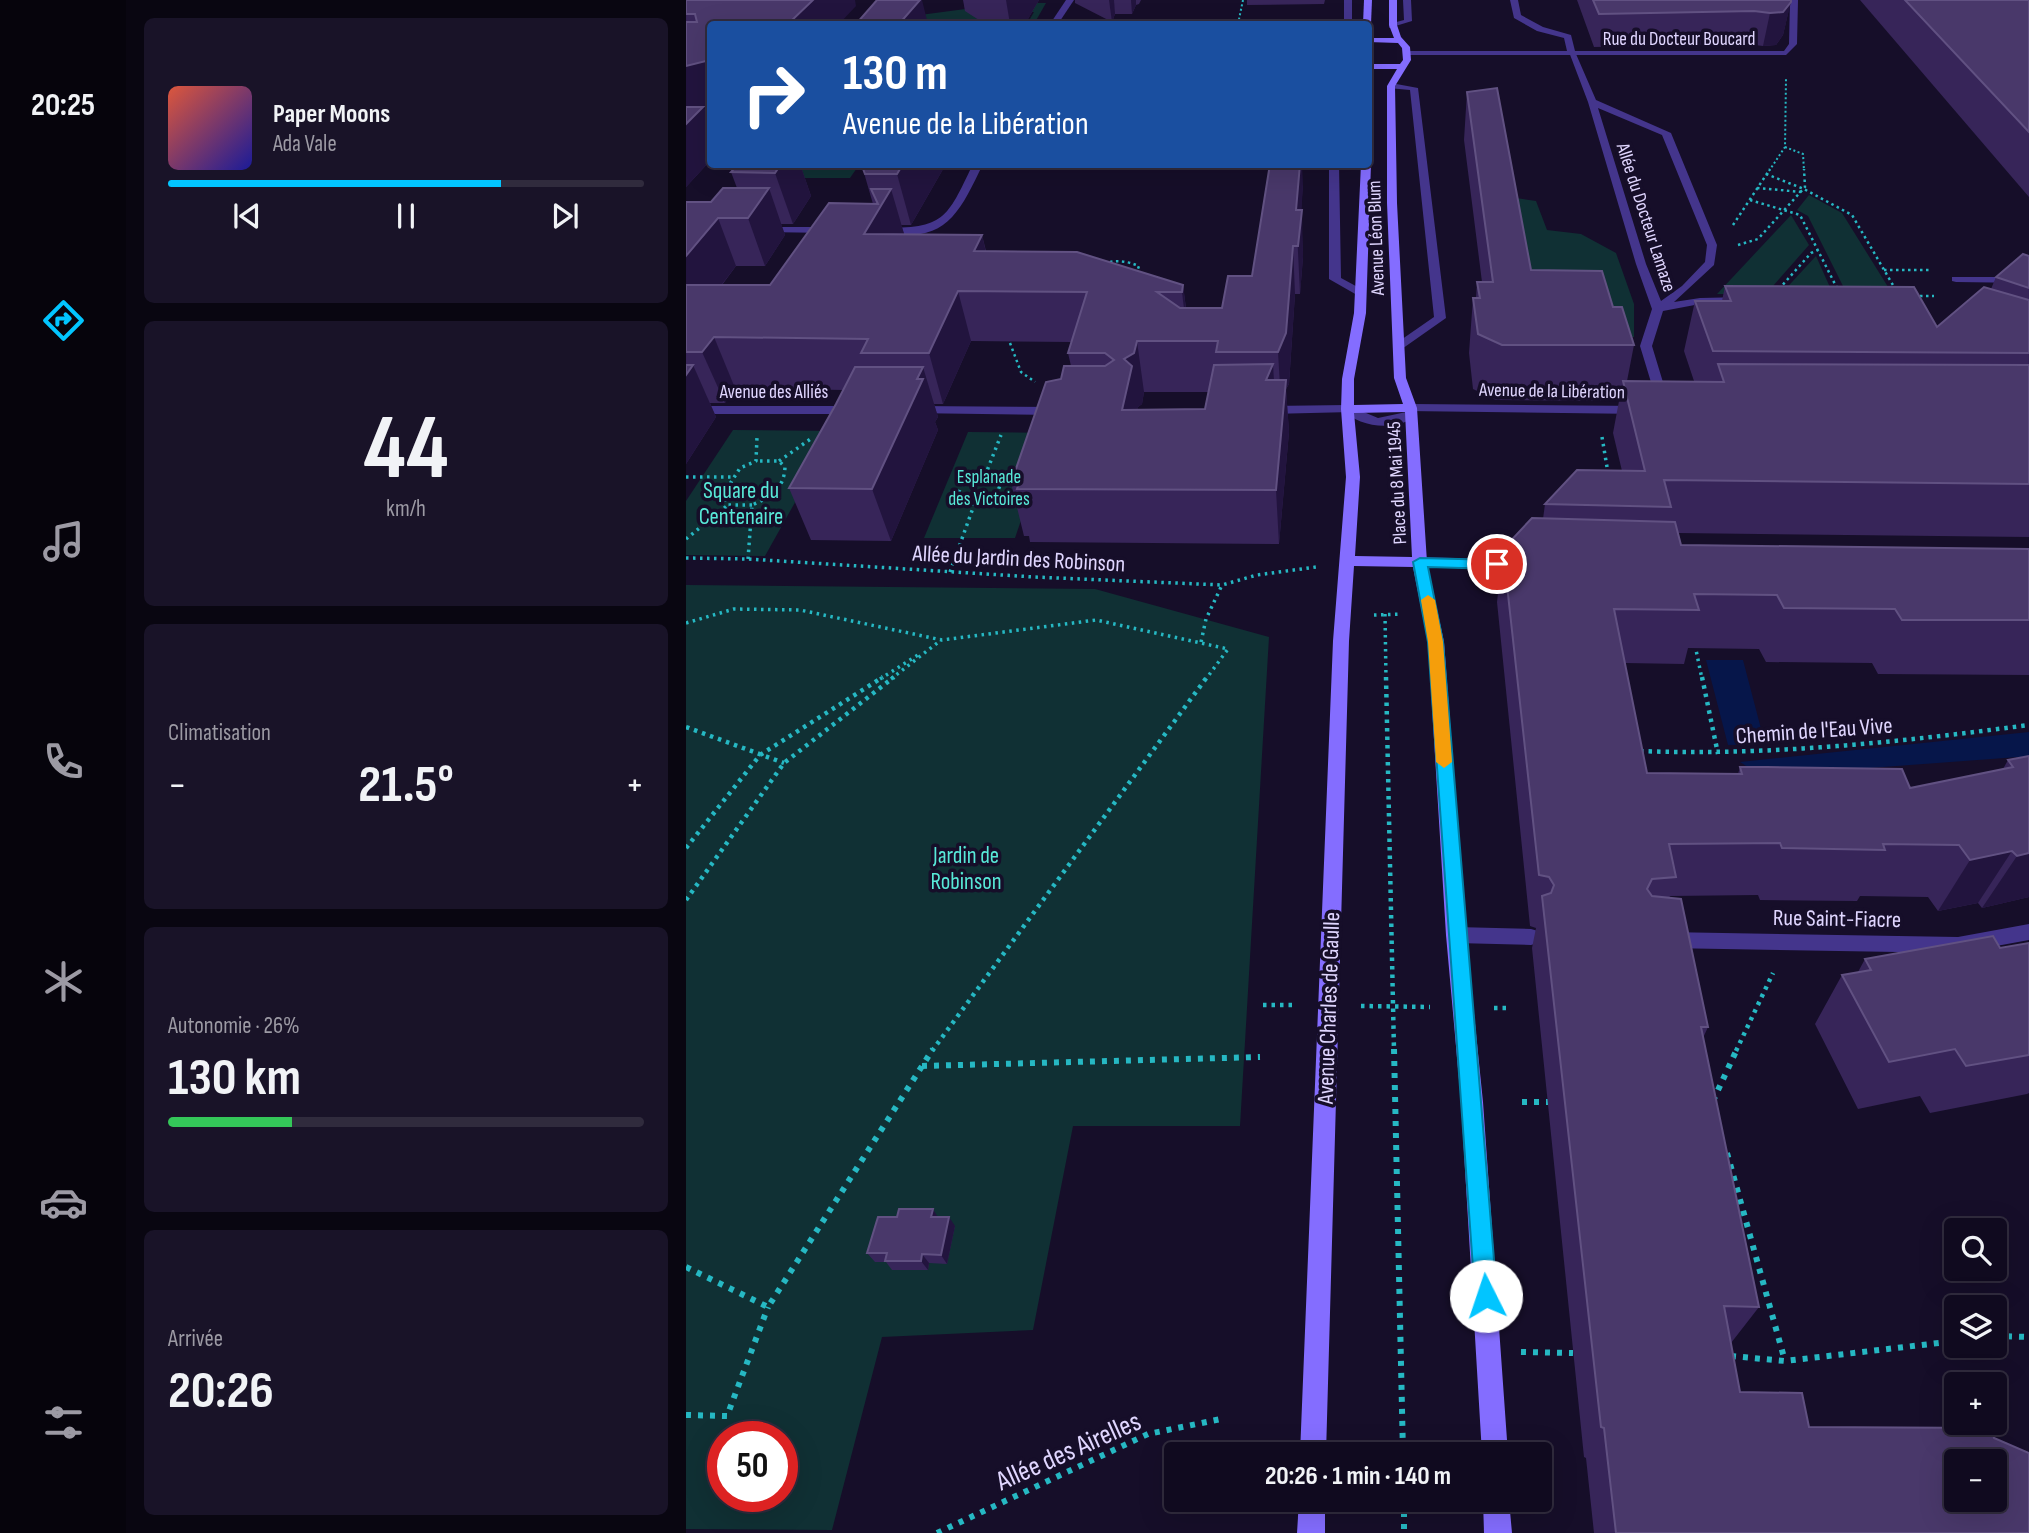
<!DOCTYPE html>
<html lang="fr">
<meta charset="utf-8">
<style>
:root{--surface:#100a1f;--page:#191328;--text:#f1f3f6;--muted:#9c9aa4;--line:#302b3d;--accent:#02c5ff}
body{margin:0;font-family:"Sofia Sans Condensed",sans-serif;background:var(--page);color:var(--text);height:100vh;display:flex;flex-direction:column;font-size:26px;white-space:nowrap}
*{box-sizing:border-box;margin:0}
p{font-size:23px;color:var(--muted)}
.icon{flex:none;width:38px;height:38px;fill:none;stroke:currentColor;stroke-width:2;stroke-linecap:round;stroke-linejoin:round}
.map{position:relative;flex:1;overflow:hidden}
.details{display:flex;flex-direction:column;gap:18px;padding:18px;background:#090611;width:560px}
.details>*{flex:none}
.guide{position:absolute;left:21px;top:21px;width:665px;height:147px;border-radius:7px;box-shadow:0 7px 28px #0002,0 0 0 2px var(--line);background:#1a4fa0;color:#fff;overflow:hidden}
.controls{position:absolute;left:1258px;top:1218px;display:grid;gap:14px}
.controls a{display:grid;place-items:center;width:63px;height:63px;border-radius:7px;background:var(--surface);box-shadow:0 7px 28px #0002,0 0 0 2px var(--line);font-size:35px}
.speed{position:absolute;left:21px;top:1421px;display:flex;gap:14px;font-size:35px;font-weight:700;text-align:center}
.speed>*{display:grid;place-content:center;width:91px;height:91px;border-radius:50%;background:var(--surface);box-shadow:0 7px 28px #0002,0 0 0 2px var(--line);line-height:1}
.speed .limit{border:10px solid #d22;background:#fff;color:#111}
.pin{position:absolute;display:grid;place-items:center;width:60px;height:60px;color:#fff;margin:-30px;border:4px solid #fff;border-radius:50%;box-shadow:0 2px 7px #0007}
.me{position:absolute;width:77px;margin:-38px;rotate:356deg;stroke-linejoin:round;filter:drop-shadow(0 0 5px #0008)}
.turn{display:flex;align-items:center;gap:24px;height:147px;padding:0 21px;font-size:32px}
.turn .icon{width:91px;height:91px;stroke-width:2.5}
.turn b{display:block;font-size:49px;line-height:60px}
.big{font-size:52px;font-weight:700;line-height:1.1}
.details .widget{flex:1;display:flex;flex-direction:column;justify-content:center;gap:10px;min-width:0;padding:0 24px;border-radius:10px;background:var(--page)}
.details .dial{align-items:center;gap:0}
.dial b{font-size:91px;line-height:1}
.song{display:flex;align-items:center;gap:21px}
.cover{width:84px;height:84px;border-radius:10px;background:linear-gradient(135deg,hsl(10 70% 55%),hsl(240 70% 35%))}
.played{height:7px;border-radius:4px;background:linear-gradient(90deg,var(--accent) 70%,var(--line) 70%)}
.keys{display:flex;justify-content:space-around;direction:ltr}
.heat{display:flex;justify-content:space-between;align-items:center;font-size:38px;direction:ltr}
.charge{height:10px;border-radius:5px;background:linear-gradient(90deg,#34c759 26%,var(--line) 0)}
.trip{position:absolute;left:478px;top:1442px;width:388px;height:70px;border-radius:7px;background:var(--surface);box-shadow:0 7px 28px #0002,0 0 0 2px var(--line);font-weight:700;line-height:70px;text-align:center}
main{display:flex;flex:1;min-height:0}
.menu{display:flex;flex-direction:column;width:126px;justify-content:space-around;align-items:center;background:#06040c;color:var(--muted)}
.menu .icon{width:49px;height:49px}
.menu .selected{color:var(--accent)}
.menu b{font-size:32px;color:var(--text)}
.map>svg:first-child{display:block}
</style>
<main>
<nav class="menu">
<b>20:25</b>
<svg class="icon selected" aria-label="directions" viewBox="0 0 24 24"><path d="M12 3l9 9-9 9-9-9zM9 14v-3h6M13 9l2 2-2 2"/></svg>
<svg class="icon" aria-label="music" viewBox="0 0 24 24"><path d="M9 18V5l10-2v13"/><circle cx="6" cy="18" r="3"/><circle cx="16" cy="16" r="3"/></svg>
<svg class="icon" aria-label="phone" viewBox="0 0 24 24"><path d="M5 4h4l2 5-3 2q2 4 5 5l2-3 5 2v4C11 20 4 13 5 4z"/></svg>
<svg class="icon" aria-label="climate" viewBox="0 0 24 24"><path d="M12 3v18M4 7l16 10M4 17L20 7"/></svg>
<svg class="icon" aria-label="car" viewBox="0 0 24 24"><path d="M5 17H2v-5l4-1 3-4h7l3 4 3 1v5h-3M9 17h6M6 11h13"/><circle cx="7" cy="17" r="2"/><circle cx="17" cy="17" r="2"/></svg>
<svg class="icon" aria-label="filters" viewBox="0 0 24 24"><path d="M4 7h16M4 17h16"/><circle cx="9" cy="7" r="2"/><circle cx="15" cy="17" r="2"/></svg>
</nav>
<section class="details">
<div class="widget">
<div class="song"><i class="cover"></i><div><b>Paper Moons</b><p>Ada Vale</p></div></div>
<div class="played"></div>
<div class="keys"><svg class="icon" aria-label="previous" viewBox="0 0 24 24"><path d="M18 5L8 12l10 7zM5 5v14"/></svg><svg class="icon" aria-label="pause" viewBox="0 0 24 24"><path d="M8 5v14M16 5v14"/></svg><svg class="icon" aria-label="next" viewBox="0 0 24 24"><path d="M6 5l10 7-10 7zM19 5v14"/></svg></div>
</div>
<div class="widget dial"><b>44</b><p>km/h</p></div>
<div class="widget"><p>Climatisation</p>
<div class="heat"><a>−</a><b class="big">21.5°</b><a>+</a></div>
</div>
<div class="widget"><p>Autonomie · 26%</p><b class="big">130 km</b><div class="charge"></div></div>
<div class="widget"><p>Arrivée</p><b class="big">20:26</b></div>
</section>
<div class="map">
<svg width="1343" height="1533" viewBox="0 0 1343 1533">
<rect width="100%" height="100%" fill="#160e29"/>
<g fill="#103034" fill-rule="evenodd">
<polygon points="325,3 360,3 348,24 341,24 348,12 325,11 316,24 190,24 234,15"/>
<polygon points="116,165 173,165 164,178 106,178"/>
<polygon points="1123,195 1156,213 1212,303 1164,300 1122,216 1111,210"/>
<polygon points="817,196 850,201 861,230 895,234 930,253 948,304 948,337 847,337"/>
<polygon points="1105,215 1123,245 1080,294 1031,294"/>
<polygon points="1130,256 1147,294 1094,295"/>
<polygon points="47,430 149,431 79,556 0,555 0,501"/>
<polygon points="282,432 365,433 329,538 238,538"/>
<path d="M0,585L409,589L583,637L554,1126H387L347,1330L196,1337L146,1530L0,1529ZM37,1437H96V1496H37Z"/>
</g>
<g fill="#06164a">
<polygon points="1020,660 1057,660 1079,744 1042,745"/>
<polygon points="1343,732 1343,761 1332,757 1076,776 1054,762"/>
</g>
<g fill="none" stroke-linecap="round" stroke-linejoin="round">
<g stroke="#26b8c3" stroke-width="2" stroke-dasharray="2 2.5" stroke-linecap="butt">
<polyline points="459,24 460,20"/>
<polyline points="552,24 557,0"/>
<polyline points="1099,147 1117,154 1118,171"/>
<polyline points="1083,171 1099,147 1100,79"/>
</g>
<g stroke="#26b8c3" stroke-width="2.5" stroke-dasharray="2.5 3.5" stroke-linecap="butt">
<polyline points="1080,174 1118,189 1166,215 1211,292"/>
<polyline points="1071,188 1116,192"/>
<polyline points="1064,200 1114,215 1152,290"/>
<polyline points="1047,225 1084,169"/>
<polyline points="1052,245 1072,239 1119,187 1118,169"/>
<path d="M418,263C431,260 441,261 453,266L450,274"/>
<polyline points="1198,270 1246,270"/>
<polyline points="1093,289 1125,253 1132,250"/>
<polyline points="1228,296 1248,296"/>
<polyline points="324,343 335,372 349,382"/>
</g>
<g stroke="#26b8c3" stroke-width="3.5" stroke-dasharray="2.5 4.5" stroke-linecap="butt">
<polyline points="916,437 922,473"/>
<polyline points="93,461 126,438"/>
<polygon points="279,476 317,476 311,494 272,494"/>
<polyline points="299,476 315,435"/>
<polyline points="0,477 47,477"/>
<polyline points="66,505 42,505 37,495 54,468 70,461 71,437"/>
<polyline points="0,539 42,505"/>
<polyline points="0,558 62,559 348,577 536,585 571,575 630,567"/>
<path d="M62,559L66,505C85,497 98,489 99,467L93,461H70"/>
<polyline points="264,572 292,494"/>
<polyline points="699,614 700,679"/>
<polyline points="688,615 715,614"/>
<polyline points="0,623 48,609 114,610 256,640 410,620 542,649 520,679"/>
<polyline points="515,642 520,619 536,585"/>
<polyline points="1009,645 1016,679"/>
<polyline points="194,679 235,653"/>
<polyline points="205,679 255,640"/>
</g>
<g stroke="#26b8c3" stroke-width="4.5" stroke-dasharray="3.5 5" stroke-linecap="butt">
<polyline points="700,677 708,1051"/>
<polyline points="1016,677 1032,754"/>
<polyline points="0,727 98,763"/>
<path d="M954,751C1085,756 1213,742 1343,725"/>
<polyline points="0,848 74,755 197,677"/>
<polyline points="0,900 98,763 208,677"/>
<polyline points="577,1005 611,1005"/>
<polyline points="675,1006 744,1007"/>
<polyline points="808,1008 825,1008"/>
<polyline points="246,1051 521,677"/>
<polyline points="1050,1051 1087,973"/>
</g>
<g stroke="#26b8c3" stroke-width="6" stroke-dasharray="5 7" stroke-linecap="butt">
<polyline points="708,1049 717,1454"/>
<polyline points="236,1066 574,1057"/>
<polyline points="1027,1101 1051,1049"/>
<polyline points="836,1102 866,1102"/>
<polyline points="1041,1153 1099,1361"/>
<polyline points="0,1267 82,1307 247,1049"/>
<polyline points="1309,1336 1343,1337"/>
<polyline points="835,1352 887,1353"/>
<polyline points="1045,1356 1099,1361 1270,1341"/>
<polyline points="0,1415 41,1416 82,1307"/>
<polyline points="718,1500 718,1533"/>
<polyline points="251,1533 462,1434 535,1419"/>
</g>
<g fill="#44358c" fill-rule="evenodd">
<rect x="658" y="0" width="8" height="24"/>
<polygon points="717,0 725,0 726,21 703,28 703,24 718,20"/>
<path d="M883,52L890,54L910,100L985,133L1031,245L1028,265L988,302L1014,298L1059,297L1065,300L1059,303L1014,304L977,311L966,346L983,402L982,405L977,406L971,402L954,346L966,309L950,264L902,102ZM912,108L976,135L1021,245L1019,262L996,286L975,301L960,264Z"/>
<polygon points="705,83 732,88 760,318 713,351 709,350 709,344 748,317 724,90 702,88"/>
<polygon points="643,164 653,164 655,278 679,291 679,295 671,295 643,279"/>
<polygon points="1266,277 1343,277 1343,283 1270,282 1266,281"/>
<path d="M661,405L692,418L725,411L731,415C710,432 674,428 655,409Z"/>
</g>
<g fill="#44358c" fill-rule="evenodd">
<polygon points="380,0 388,0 372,24 364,24"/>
<polygon points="824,0 832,0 835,15 857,27 885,35 889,51 1098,51 1103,44 1104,0 1112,0 1111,44 1100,55 721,55 717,53 721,51 881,51 878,38 851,31 828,18"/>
<path d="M287,164H297C271,218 259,244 191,233V229L195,228C259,228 260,220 287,164Z"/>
<polygon points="76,227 146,227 151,230 146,233 72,232 72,228"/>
<polygon points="725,404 955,406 961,410 955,414 720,411 719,408"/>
<polygon points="661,405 667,409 666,412 580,414 574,410 580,406"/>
<polygon points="0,406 169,406 175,410 169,414 0,414"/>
<polygon points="228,406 372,407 378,411 372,415 223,413 222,410"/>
<polygon points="734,557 839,560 846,565 839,570 729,565 727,562 729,559"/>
<polygon points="1343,924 1343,940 1272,953 980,948 973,946 970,940 973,934 980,932 1272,937"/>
<polygon points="770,927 845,929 852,931 855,937 852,943 845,945 770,943 763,941 760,935 763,929"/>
</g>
<g fill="#846dff" fill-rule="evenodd">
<polygon points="678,0 686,0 685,24 682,26 677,24"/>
<path d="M703,0H711V25L715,37L724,47L725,60L709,86L711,203L720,378L731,408L741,562L758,642L780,935L797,1102L822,1454H796L775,1102L760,935L742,642L727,567L668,566L663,641L640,1454H614L647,641L660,477L655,409L656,379L668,313L675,164H682V162L685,164L680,313L668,379V405L717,404L708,378L701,203V86L711,69H682V64H714L717,60L716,48L712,43L682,42V38H708L703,25ZM719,412L726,557L669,556L674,477L668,413Z"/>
<polygon points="613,1500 639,1500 639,1533 611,1533"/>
<polygon points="797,1500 823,1500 826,1533 798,1533"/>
</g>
</g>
<g fill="#372559" fill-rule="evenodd">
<polygon points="0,0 170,6 24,24 24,107 18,108 24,125 24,161 0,187"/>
<polygon points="277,0 353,0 339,24 299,24 279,11"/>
<polygon points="389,0 455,0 453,4 450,5 446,14 429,14 426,22 389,3"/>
<polygon points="561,0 639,0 638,4 561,5"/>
<polygon points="891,0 1105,0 1097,35 1090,45 1077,46 1061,44 908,47"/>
<polygon points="1174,0 1343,0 1343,197"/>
<polygon points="781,92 845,270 927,307 948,345 941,381 1008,381 998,351 1009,301 1036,301 1039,286 1251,327 1305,289 1310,277 1343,256 1343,537 992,533 995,545 1343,549 1343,675 1192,674 1186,663 1080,662 1073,649 1002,648 998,664 939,663 961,773 1052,774 1054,767 1224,788 1317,769 1322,760 1343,756 1343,897 1296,908 1292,903 1252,911 1242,897 1174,896 1171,901 1074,900 1072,895 984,896 983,898 1022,1027 1017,1038 1073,1307 1045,1343 1054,1392 1123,1427 1308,1438 1343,1533 908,1533 900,1458 898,1457 846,948 850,928 844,926 811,602 817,549 857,519 859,504 936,471 927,433 933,401 810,400 787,389 783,353 787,298 790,298 791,282 796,282 778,140"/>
<path d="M114,164L125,196L107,224H95L99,235L79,266H50L36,285H84L187,204L176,166L177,164H260L225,225H215L218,234L296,235L300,251L497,285L500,308H536L566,276L617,184L615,210L617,257L614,294H609L603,384L600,389L603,432L593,544L344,542L343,536H338L325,483L375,379L385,366L382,353L386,342L285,341L257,404H248L252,417L249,422L252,430L205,541L125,540L103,488L157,390L49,388L39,403H24L30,417L0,464V202H25L51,188L45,172ZM458,392H522L519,409L452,410V407L456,404Z"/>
<polygon points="1343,943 1343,1093 1341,1094 1244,1113 1234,1096 1172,1109 1129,1024 1156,975 1172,972 1179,959 1314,948"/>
<polygon points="252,1217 269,1226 261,1264 243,1263 242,1270 206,1270 200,1262 189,1262 181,1253"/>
</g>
<g fill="#22143e">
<polygon points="127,0 169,0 170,6 153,24 102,24"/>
<polygon points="234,0 236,0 242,24 213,24"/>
<polygon points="320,0 353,0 339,24 324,24"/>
<polygon points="423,0 428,0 429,14 426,22"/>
<polygon points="445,0 450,0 450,5 446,14"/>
<polygon points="1105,2 1097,35 1090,45 1077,46 1084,13"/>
<polygon points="24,60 24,107 18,108 24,125 24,161 0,187 0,66"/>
<polygon points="95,164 114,164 125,196 107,224 89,173"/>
<polygon points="217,164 260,164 225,225 211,174"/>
<polygon points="614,164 616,164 617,184 615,220 616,210 617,257 614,294 610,210"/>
<polygon points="83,188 99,235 79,266 62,218"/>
<polygon points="205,189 219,237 178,234"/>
<polygon points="32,218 50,266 0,331 0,256"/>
<polygon points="296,235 307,284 288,251"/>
<polygon points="607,246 609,294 603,384 600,389 603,432 593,544 590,490 595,403 592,352"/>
<polygon points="497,285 503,334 502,342 496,292"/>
<polygon points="272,291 285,341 257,404 243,353"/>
<polygon points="28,337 49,388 39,403 16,352"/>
<polygon points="451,341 458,392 456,404 452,407 453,417 436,410 438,359"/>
<polygon points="587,364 590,416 580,380"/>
<polygon points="7,365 30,417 0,464 0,375"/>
<polygon points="237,367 252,417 249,422 252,430 205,541 186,489"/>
<polygon points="1326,851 1292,903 1252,911 1284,860"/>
<polygon points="1343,853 1343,897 1296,908 1331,856"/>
<polygon points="247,1209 253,1219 245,1217"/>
<polygon points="263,1217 269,1226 261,1264 255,1255"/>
<polygon points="236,1254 243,1263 242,1270 235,1261"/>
</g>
<g fill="#49386a" stroke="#615182" stroke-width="2" fill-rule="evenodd">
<polygon points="0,0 127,0 102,24 24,24 24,60 0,66 0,22 11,22 9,14 0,14"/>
<polygon points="191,0 234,0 213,24 170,24"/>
<polygon points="907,0 1105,0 1105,2 1097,12 1084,13 1068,11 913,14"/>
<polygon points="1219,0 1343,0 1343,132"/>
<polygon points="811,88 845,270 916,271 927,307 936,307 948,345 816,345 792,334 787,298 794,298 791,282 807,282 781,92"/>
<polygon points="0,107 17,107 0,124"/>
<polygon points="52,164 95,164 89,173 45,172"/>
<polygon points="177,164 217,164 211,174 179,174 176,166"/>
<polygon points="584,164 614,164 610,210 616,210 612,246 607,246 600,333 592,352 530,352 532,341 451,341 448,353 438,359 446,366 436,410 519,409 528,365 587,364 580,380 600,380 590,490 331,489 333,483 325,483 360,382 375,379 378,366 419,366 428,360 419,353 382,353 401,292 272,291 243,353 175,353 182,339 28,337 16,352 0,352 0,285 84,285 143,203 192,204 185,189 205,189 178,234 296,235 288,251 391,252 497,285 496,292 471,292 494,308 536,308 542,276 566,276"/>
<polygon points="37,188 83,188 62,218 32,218 0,256 0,202 25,202"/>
<polygon points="1337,254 1343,256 1343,288 1310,277"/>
<polygon points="1039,286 1228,287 1251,327 1298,287 1343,300 1343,353 1027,351 1009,301 1045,301"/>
<polygon points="1032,364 1343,365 1343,484 978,480 985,507 859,504 891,470 959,471 937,381 1038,382"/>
<polygon points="0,365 7,365 0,375"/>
<polygon points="169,367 237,367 231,379 237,379 186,489 103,488 150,404"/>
<path d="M846,518L989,522L995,545L1343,549V620H1216L1209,609L1098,608L1091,595L1008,594L1013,610L928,609L961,773L1056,774L1054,767H1081L1216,769L1224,788L1327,767L1322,760L1343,756V853L1331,856L1326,851L1284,860L1273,845L1197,844L1199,850L1096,848L1094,843L983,844L990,877L966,879L961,889L966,896L995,899L1022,1027H1015L1073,1307L1038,1306L1054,1392L1116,1393L1123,1427L1306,1428L1308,1438L1343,1453V1533H930L918,1428L915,1427L856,896L865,893L868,885L863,877L853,875L817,549ZM1270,1461H1309V1500H1270Z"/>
<polygon points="1307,936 1314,948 1343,943 1343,1055 1280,1066 1269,1049 1203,1062 1156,975 1185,970 1179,959"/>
<polygon points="213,1209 247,1209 245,1217 263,1217 255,1255 236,1254 235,1261 199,1261 201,1253 181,1253 192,1217 211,1217"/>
</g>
<polygon fill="#02c5ff" stroke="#0180a6" stroke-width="2" points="734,558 811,560 818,564 811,569 742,567 757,642 811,1296 808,1303 800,1307 792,1303 789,1296 742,642 727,562"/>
<polygon fill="#f59e0b" points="742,595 749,600 757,642 766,762 758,768 750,762 742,642 735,600"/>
<g text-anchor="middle" stroke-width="7" stroke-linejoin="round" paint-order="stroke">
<g font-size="19" fill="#e0d6ff" stroke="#160e29">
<text x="993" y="45">Rue du Docteur Boucard</text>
<text transform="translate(961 217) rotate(72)" y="7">Allée du Docteur Lamaze</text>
<text transform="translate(689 238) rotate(-92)" y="7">Avenue Léon Blum</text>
<text transform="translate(866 390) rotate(1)" y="7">Avenue de la Libération</text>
<text x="88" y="398">Avenue des Alliés</text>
<text transform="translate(710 483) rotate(-93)" y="7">Place du 8 Mai 1945</text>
</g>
<g font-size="19" fill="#58e9d8" stroke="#160e29">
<text x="303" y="483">Esplanade<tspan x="303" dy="22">des Victoires</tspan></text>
</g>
<g font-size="23" fill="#58e9d8" stroke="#160e29">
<text x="55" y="498">Square du<tspan x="55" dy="26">Centenaire</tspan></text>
<text x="280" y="863">Jardin de<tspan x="280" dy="26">Robinson</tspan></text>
</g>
<g font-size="23" fill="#e0d6ff" stroke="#160e29">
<text transform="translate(333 558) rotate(3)" y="8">Allée du Jardin des Robinson</text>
<text transform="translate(1128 730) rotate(-4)" y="8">Chemin de l'Eau Vive</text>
<text transform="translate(1151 918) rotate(1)" y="8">Rue Saint-Fiacre</text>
<text transform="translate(642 1008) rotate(-88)" y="8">Avenue Charles de Gaulle</text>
</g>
<g font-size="28" fill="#e0d6ff" stroke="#160e29">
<text transform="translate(382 1450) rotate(-24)" y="10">Allée des Airelles</text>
</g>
</g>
</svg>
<div class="controls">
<a><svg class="icon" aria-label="search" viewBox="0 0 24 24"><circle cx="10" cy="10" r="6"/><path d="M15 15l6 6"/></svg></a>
<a><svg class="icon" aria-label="layers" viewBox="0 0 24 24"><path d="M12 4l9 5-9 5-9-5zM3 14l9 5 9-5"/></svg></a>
<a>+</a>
<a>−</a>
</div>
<div class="speed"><div class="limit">50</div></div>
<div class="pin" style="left:811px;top:564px;background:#d93025"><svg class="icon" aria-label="arrive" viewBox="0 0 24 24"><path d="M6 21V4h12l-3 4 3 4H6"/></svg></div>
<svg class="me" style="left:800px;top:1296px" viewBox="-20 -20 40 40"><circle r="19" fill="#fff"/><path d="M0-13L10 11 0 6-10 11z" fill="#02c5ff"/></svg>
<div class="trip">20:26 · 1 min · 140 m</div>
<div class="guide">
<div class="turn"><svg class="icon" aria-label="right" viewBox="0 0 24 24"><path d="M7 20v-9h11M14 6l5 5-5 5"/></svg><div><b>130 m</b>Avenue de la Libération</div></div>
</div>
</div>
</main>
